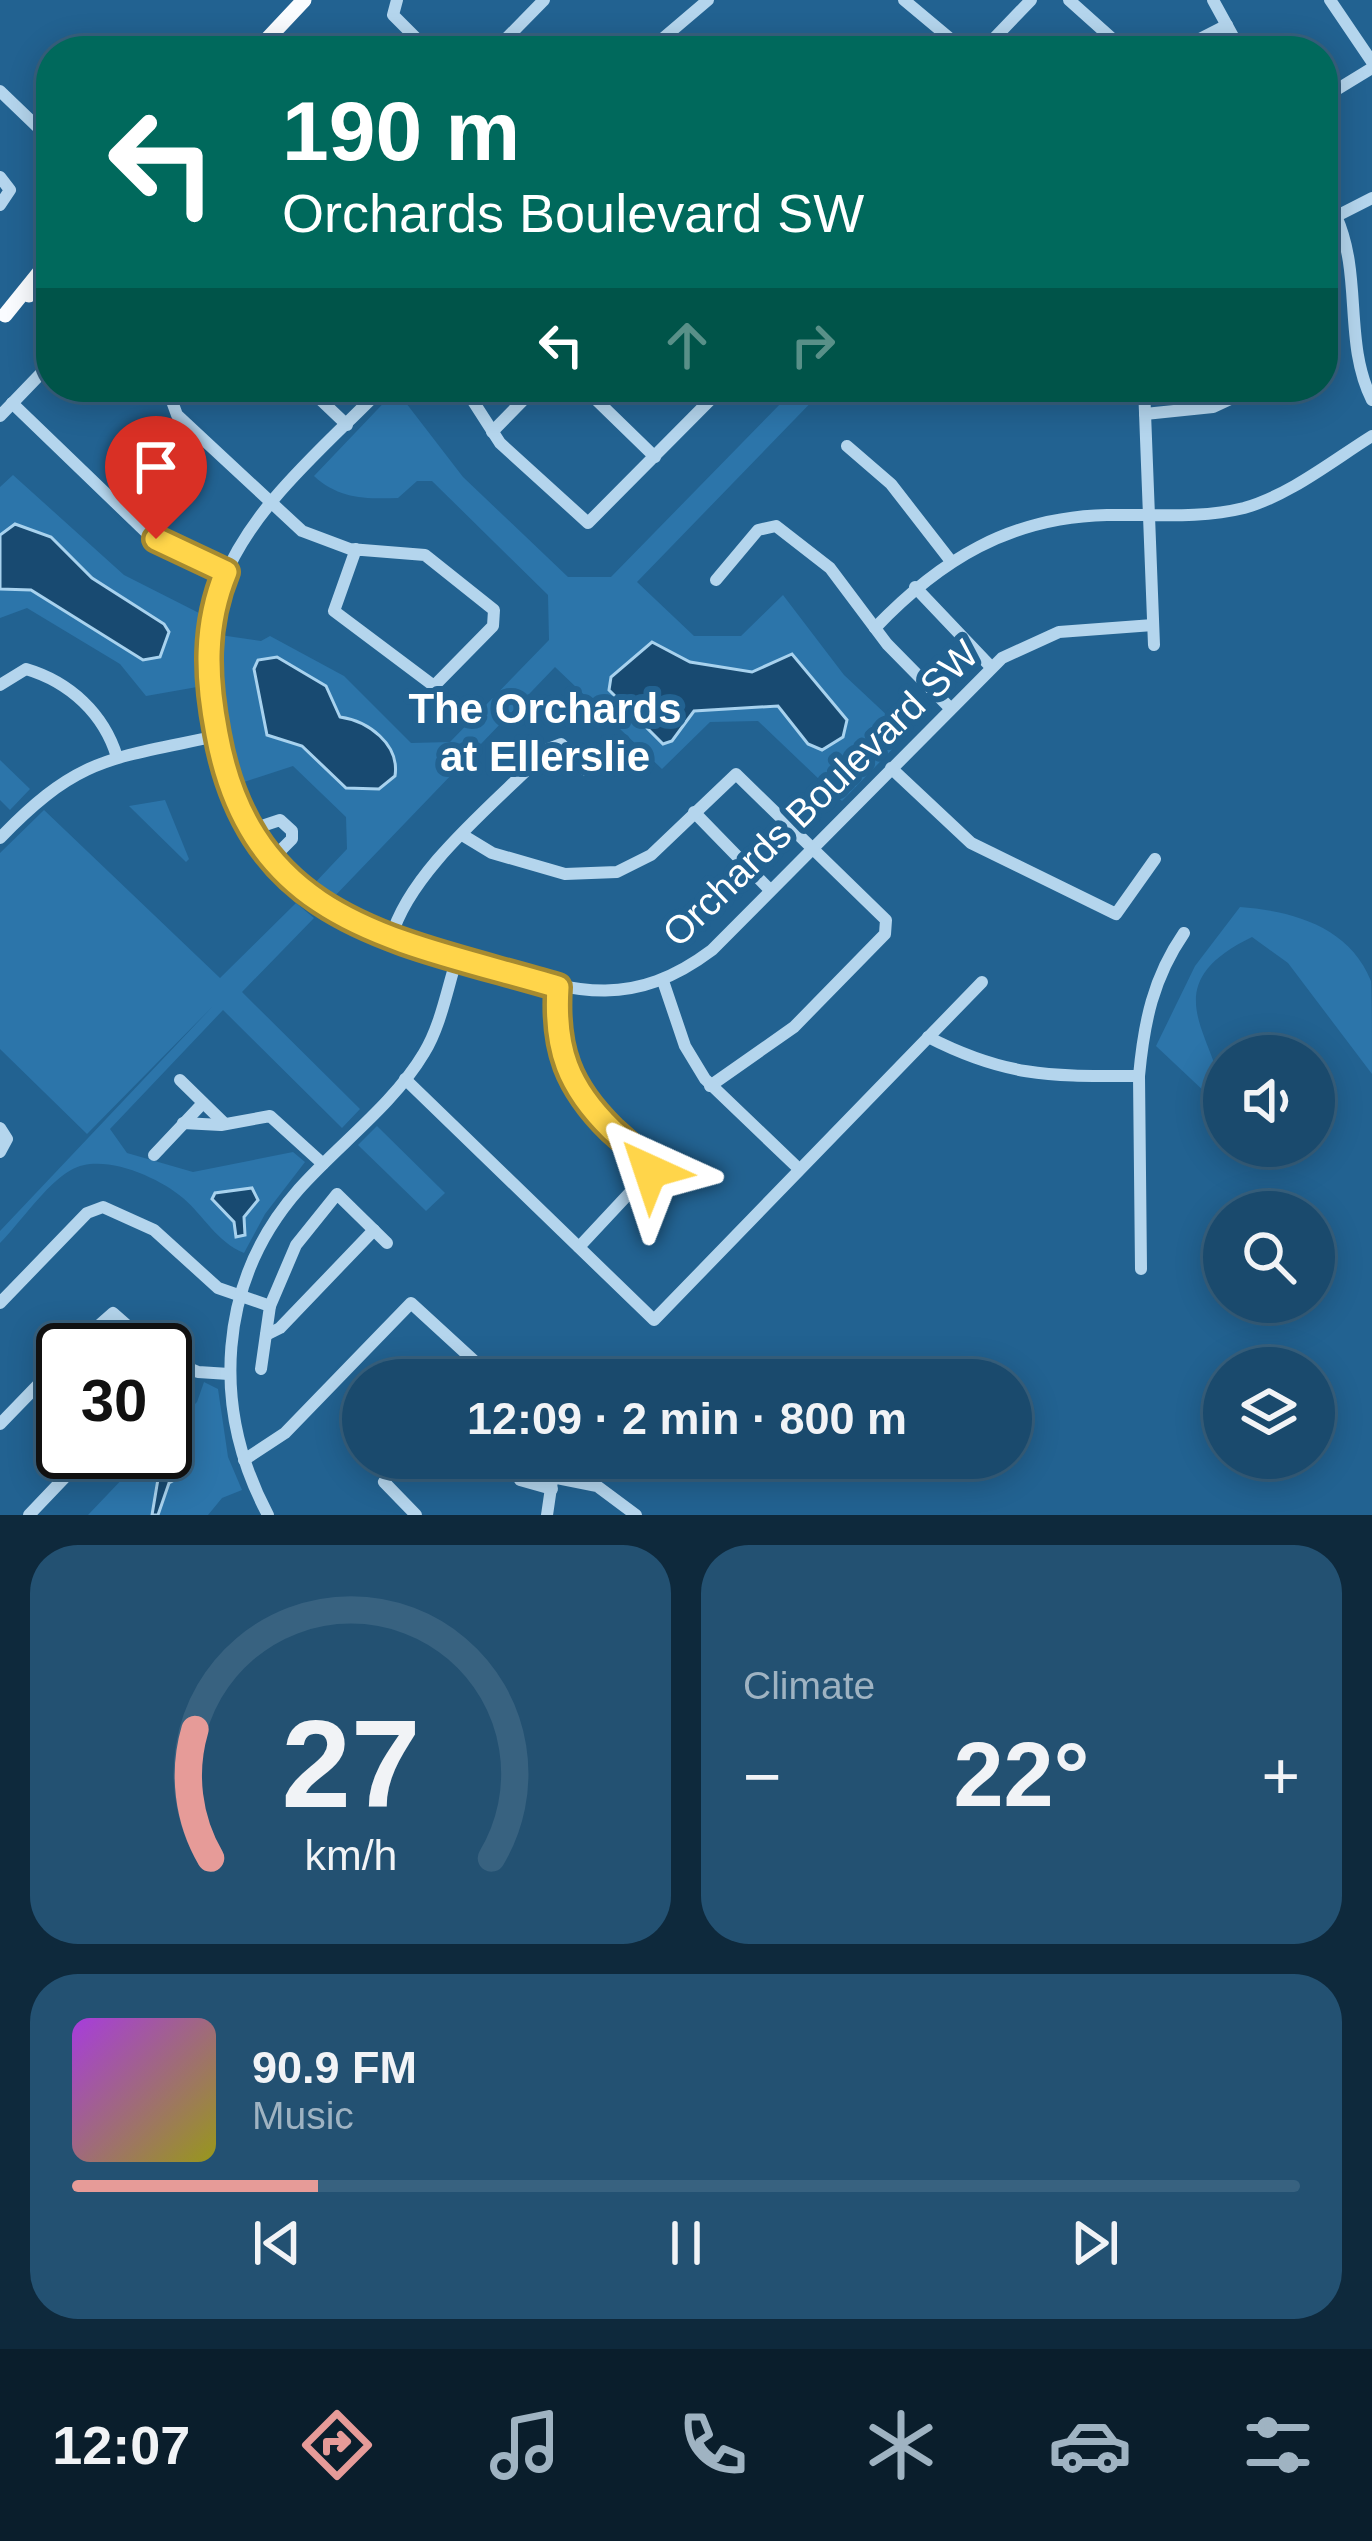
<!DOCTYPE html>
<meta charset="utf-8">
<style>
:root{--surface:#1a4a6d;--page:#235172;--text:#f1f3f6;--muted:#9fb3c2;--line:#386280;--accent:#e69b98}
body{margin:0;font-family:Helvetica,sans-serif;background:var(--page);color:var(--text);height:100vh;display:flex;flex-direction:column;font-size:45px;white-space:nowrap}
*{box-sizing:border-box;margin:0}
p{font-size:39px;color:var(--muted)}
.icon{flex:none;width:66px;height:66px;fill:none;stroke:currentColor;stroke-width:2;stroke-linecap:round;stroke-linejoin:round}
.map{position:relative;height:1515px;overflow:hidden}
.sheet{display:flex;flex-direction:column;gap:30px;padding:30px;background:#0e293c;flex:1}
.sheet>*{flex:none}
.top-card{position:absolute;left:36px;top:36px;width:1302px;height:366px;border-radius:48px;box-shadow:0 6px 30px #0003,0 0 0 3px var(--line);background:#00695c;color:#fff;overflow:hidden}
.fabs{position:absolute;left:1203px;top:1035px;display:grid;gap:24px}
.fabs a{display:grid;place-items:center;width:132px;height:132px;border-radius:50%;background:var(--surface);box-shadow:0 6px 30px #0003,0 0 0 3px var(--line);font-size:60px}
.speed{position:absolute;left:36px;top:1323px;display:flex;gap:24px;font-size:60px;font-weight:700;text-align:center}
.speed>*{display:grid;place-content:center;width:156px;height:156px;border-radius:50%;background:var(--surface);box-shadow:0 6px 30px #0003,0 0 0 3px var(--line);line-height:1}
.speed .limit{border:6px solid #111;border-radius:18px;background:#fff;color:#111}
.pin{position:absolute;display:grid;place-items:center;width:102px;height:102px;color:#fff;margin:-123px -51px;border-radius:50% 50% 50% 0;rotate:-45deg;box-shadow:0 0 12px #0007}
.pin .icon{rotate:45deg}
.me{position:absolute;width:132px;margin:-66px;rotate:318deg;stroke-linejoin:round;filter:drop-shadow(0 0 9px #0008)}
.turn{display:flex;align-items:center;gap:42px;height:252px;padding:0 48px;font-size:54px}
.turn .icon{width:156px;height:156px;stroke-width:2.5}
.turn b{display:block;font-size:84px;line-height:102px}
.lanes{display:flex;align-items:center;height:114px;padding:0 48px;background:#0003;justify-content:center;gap:60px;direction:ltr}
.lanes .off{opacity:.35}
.big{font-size:90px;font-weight:700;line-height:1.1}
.sheet .card{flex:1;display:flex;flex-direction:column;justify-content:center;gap:18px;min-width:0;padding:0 42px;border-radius:48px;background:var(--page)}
.sheet .dial{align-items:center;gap:0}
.dial svg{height:312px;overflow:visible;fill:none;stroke:var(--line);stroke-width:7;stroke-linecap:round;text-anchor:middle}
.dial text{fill:var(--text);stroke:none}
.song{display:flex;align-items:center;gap:36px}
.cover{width:144px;height:144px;border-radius:18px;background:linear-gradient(135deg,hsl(280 70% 55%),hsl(60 70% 35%))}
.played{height:12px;border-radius:6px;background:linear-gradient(90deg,var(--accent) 20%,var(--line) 20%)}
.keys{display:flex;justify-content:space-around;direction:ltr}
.heat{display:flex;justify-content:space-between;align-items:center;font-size:66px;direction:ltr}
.sheet .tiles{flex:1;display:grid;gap:30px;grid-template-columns:1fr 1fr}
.card:last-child{grid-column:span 2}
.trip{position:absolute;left:342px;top:1359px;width:690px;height:120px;border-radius:60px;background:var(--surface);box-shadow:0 6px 30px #0003,0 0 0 3px var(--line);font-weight:700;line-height:120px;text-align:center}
.tab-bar{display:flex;height:192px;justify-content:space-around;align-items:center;background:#0a1e2c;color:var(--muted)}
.tab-bar .icon{width:84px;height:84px}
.tab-bar .on{color:var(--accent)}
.tab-bar b{font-size:54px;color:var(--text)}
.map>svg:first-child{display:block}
</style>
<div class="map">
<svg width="1372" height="1515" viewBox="0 0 1372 1515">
<rect width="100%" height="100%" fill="#226291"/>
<g fill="#2c75aa">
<path d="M785,387H826L637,582L694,636H741L783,595L844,675L907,734L842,801L758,721L710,722L662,769L555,667L331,900L312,886L347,849L346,817L293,766L241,783L222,705L220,635L261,641L270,636L344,676L411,743L450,742L549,640L548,595L432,481H417L398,498C365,499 339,499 314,476L396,390L463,477L568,577H611L785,399Z"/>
<polygon points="13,475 124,575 201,614 197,687 146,696 120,664 27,608 0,618 0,487"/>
<polygon points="0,760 30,789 10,810 0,800"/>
<polygon points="165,800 189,859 186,862 129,806"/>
<path d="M44,810L220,978L296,903L314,918L242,992L360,1109L342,1128L223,1010L110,1129L127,1153L193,1172L293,1152L305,1162L265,1214L244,1253C217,1242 204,1216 183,1198C158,1177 102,1152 71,1170C45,1185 21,1222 0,1243V1231L213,1006L87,1134L0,1049V853Z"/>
<path d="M1240,907C1292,911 1349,926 1371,981C1372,1004 1372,1049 1372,1074L1288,963L1252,937C1145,989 1224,1040 1224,1110L1156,1046L1195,966Z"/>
<polygon points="377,1126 445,1193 426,1211 358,1145"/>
<polygon points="204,1382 218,1389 228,1457 242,1490 222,1498 208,1515 88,1515 148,1452 165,1452 165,1435 197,1402"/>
</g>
<g fill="#184a71" stroke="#a8d2ee" stroke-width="3">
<polygon points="15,524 51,537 92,578 164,624 169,632 160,657 143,660 31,590 0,589 0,535"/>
<polygon points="652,642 690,662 752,672 792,654 847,720 843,737 822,750 808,744 778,706 694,711 672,741 663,744 609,690 611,677"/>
<path d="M277,657L326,686L340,717C368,721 400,744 395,776L379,789L346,788L302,746L267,735L254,669L258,660Z"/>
<polygon points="252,1188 258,1200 244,1217 245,1235 236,1237 234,1222 212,1199 215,1193"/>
<polygon points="176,1461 181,1476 169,1483 158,1515 152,1515 160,1467"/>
</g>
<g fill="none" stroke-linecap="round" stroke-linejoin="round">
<g stroke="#b4d5ed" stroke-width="12">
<polyline points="397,0 393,15 429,51"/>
<polyline points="904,0 965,51"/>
<polyline points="1069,0 1126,51"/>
<polyline points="1213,0 1241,51"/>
<polyline points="1330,0 1372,62"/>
<polyline points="494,51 544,0"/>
<polyline points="648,51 708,0"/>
<polyline points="982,51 1031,0"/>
<polyline points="1176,51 1227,25"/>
<polyline points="0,91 51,140"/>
<polyline points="1323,98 1372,68"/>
<polyline points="0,177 10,190 0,205"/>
<path d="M1336,216C1363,276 1343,342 1372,400"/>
<polyline points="1323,223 1372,198"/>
<polyline points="185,387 173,404 177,415 302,531 350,549 425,555 494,610 493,626 434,686 334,611 356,549"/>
<polyline points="307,387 347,425"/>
<path d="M383,387C326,446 252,505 222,583C204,630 206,679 215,727C246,889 334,923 479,964C570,990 628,1013 712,950L1002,658L1059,632L1153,625"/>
<polyline points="464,387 500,443 588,523 723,387"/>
<polyline points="583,387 655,457"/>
<polyline points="1144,387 1154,645"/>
<polyline points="12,403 149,535 227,571"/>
<polyline points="1145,414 1213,407 1256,387"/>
<polyline points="0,416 51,363"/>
<polyline points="492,432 536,387"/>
<polyline points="847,446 891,484 950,560"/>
<polyline points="716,580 758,530 776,526 830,568 887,644 950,708"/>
<polyline points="915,587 991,667"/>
<path d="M875,628C940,560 1010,517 1107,515C1151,514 1200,519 1244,508C1290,495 1332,461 1372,436"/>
<path d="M0,685L26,669C70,682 104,714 117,757"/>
<polyline points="891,768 971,843 1116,914 1155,859"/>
<polyline points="694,812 770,890"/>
<polyline points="250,830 280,820 292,831 292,839 270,861"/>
<polyline points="464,836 492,853 565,874 617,872 651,855 736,774 886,920 885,934 794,1027 710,1086"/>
<path d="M0,838C79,756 110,759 217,736"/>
<path d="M391,938C410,869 498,801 548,749L561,744L586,770"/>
<polyline points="663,981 685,1046 705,1079 799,1169"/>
<polyline points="558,987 558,1043 571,1081 650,1171 579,1247"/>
<path d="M928,1037C1008,1078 1052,1076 1139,1076L1141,1269"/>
<path d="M1139,1076C1144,1022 1153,978 1184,933"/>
<polyline points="405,1079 654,1320 982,982"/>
<polyline points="180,1080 225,1124"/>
<polyline points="183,1123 221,1125 270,1116 323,1164"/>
<polyline points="0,1128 7,1139 0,1152"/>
<polyline points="154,1155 203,1103"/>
<polyline points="0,1303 87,1213 103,1207 154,1230 218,1288 270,1306 261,1369"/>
<polyline points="270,1306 296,1245 337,1194 387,1243"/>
<polyline points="266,1335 280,1328 374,1230"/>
<polyline points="71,1350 113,1313 155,1350"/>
<polyline points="165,1358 198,1372 229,1374"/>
<polyline points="0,1424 63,1359"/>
<polyline points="401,1458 384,1482 416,1515"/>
<polyline points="244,1460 285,1433 411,1303 495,1380"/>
<polyline points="551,1465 522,1472 520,1480 552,1489"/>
<polyline points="552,1477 597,1486 636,1515"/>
<polyline points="29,1515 89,1452"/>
<path d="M268,1515C211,1408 217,1282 299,1189C339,1144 393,1105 424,1053C441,1025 447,989 457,958"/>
<polyline points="547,1515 552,1481"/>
</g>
<g stroke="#fafcff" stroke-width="15">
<polyline points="256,51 304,0"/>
<polyline points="29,295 51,273"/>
<polyline points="5,315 51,258"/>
</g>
</g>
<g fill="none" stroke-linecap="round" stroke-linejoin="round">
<defs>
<path id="route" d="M156,539L226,572C204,625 206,677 217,734C252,925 399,940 558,987C554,1049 568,1087 612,1130C625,1142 643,1155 650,1171"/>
</defs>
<use href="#route" stroke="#a68a30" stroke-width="30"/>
<use href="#route" stroke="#ffd54a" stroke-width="21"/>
</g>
<g text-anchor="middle" stroke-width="12" stroke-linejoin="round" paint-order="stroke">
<g font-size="39" fill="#fff" stroke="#226291">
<text transform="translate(820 793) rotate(-44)" y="14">Orchards Boulevard SW</text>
</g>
<g font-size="42" font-weight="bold" fill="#fff" stroke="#226291">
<text x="545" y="723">The Orchards<tspan x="545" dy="48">at Ellerslie</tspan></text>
</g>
</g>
</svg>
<div class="fabs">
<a><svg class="icon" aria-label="sound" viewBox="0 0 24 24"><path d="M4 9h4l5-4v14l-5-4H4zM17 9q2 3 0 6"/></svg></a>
<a><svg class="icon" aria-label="search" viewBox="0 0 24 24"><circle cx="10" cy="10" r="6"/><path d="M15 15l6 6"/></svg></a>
<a><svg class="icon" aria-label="layers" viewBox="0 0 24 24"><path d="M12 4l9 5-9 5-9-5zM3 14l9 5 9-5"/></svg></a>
</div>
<div class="speed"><div class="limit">30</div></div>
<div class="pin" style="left:156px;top:539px;background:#d93025"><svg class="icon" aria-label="arrive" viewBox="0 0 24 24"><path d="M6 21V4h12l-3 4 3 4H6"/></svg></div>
<svg class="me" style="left:650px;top:1171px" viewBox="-20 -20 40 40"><path d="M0-17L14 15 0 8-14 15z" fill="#ffd54a" stroke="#fff" stroke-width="4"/></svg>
<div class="trip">12:09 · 2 min · 800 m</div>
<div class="top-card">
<div class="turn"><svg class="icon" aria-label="left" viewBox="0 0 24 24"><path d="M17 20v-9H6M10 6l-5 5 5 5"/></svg><div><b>190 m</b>Orchards Boulevard SW</div></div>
<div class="lanes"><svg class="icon" aria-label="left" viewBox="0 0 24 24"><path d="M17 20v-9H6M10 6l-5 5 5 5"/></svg><svg class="icon off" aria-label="ahead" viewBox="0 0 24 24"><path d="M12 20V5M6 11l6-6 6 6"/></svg><svg class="icon off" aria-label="right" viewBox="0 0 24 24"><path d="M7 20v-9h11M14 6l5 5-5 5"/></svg></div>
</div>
</div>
<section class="sheet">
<div class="tiles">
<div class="card dial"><svg viewBox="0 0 100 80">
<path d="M14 69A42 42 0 1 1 86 69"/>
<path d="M14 69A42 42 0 0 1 10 36" stroke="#e69b98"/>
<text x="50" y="56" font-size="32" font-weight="700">27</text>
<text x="50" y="72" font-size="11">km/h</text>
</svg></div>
<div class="card"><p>Climate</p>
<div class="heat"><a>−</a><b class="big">22°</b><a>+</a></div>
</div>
<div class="card">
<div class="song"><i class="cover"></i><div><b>90.9 FM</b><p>Music</p></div></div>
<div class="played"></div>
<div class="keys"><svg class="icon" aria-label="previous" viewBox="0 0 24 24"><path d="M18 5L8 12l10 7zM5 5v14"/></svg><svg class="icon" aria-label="pause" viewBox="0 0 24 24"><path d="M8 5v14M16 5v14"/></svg><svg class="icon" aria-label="next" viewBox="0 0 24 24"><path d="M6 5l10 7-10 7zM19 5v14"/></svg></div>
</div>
</div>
</section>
<nav class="tab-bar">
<b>12:07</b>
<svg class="icon on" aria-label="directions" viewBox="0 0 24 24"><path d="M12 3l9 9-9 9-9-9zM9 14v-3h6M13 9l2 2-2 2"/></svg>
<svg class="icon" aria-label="music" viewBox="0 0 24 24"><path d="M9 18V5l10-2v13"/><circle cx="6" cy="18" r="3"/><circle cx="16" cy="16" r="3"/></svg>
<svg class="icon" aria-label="phone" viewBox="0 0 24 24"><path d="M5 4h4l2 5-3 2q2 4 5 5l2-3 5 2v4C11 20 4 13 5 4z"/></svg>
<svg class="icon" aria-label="climate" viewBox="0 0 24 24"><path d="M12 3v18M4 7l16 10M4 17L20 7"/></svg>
<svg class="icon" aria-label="car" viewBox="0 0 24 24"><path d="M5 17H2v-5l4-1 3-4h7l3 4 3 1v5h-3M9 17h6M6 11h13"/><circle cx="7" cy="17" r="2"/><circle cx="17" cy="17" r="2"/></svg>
<svg class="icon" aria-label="filters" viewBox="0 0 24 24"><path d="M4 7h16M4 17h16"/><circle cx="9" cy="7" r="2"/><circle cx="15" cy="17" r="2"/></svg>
</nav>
